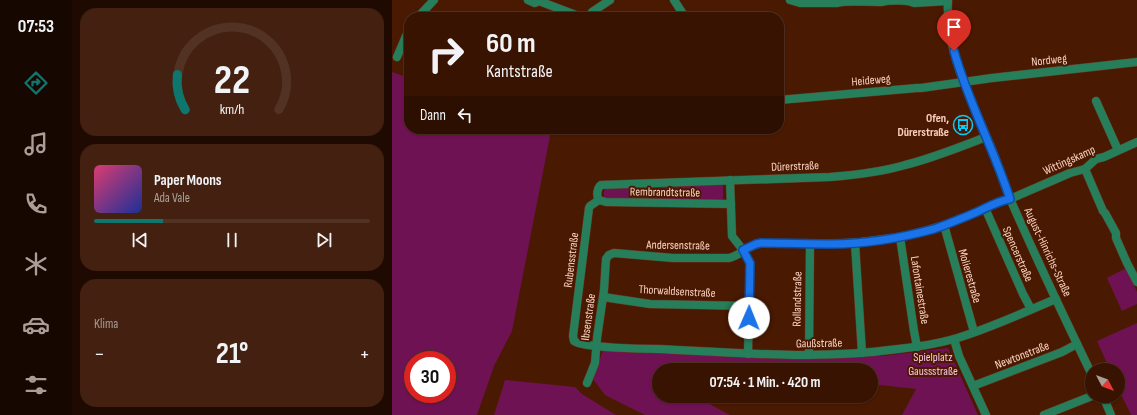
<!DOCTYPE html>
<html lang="de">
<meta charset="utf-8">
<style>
:root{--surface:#381301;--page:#432010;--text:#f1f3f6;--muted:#ab9e99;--line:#523223;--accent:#0f766e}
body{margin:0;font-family:"Sofia Sans Condensed",sans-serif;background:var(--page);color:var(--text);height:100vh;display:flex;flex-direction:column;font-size:15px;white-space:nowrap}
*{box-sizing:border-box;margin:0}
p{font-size:13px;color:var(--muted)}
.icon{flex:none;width:22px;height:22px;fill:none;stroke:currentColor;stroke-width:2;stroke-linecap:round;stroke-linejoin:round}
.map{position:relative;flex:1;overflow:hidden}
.sheet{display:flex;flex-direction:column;gap:8px;padding:8px;background:#1f0a01;width:320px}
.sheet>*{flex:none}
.guide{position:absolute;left:12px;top:12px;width:380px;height:122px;border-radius:16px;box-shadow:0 1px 3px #0004,0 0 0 1px var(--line);background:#381301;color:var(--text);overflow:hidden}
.needle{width:26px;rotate:131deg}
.controls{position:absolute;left:693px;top:363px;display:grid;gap:8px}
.controls a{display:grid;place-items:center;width:40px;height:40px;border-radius:50%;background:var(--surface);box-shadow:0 1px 3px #0004,0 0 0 1px var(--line);font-size:20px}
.speed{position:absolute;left:12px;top:351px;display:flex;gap:8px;font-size:20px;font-weight:700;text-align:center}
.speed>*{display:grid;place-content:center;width:52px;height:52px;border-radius:50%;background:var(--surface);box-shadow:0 1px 3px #0004,0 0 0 1px var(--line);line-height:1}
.speed .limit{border:6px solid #d22;background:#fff;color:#111}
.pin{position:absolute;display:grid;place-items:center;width:34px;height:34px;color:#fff;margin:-41px -17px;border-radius:50% 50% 50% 0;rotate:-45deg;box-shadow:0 0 4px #0007}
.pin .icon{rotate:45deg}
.me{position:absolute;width:44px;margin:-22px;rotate:1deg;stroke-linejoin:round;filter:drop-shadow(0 0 3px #0008)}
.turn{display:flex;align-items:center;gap:14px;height:84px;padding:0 16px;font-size:18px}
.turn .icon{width:52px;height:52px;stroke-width:2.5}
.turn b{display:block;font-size:28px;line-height:34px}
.then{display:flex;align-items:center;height:38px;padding:0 16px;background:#0003;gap:8px;font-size:15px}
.big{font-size:30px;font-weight:700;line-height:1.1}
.sheet .card{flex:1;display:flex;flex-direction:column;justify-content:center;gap:6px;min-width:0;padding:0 14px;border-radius:16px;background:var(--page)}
.sheet .dial{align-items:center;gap:0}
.dial svg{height:104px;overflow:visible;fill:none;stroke:var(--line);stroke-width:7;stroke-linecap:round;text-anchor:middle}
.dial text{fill:var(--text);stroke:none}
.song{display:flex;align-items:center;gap:12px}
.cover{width:48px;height:48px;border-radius:6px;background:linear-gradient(135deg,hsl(340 70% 55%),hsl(230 70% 35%))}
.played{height:4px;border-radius:2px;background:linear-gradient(90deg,var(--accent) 25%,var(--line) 25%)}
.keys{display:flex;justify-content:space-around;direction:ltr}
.heat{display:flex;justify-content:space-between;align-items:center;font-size:22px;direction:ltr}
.trip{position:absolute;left:260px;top:363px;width:226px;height:40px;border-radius:20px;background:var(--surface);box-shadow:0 1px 3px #0004,0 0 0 1px var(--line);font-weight:700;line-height:40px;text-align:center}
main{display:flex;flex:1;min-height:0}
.tab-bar{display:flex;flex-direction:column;width:72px;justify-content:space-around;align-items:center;background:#160800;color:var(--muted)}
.tab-bar .icon{width:28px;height:28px}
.tab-bar .current{color:var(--accent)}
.tab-bar b{font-size:18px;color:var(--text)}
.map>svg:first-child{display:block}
</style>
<main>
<nav class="tab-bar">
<b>07:53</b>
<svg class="icon current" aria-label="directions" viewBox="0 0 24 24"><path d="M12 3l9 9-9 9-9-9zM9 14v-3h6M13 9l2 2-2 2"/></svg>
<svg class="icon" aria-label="music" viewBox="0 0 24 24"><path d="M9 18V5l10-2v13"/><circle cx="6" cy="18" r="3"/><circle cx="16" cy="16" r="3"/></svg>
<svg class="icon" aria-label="phone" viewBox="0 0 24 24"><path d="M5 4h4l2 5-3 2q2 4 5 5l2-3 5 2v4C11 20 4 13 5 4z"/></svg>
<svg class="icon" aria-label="climate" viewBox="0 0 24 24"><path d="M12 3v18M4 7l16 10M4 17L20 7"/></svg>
<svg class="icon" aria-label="car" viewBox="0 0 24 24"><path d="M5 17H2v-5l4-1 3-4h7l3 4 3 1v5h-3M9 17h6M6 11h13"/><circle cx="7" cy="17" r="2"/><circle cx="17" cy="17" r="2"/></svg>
<svg class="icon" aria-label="filters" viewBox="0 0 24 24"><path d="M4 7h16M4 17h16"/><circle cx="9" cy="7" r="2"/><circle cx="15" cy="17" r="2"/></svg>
</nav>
<section class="sheet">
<div class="card dial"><svg viewBox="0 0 100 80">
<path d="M14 69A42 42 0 1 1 86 69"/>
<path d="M14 69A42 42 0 0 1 8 42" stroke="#0f766e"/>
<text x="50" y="56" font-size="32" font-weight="700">22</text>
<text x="50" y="72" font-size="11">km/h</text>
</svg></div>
<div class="card">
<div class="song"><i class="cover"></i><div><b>Paper Moons</b><p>Ada Vale</p></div></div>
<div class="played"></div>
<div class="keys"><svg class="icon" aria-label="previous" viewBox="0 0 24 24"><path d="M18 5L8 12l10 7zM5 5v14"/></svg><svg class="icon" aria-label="pause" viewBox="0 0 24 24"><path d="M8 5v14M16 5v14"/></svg><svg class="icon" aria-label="next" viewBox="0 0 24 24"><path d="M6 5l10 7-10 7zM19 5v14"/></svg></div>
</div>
<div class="card"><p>Klima</p>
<div class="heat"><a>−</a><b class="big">21°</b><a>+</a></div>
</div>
</section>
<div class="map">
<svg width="745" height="415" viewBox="0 0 745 415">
<rect width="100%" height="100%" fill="#4a1901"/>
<g fill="#6f1254" fill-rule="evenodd">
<path d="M0,72L17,78V129H154L159,131L120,331L102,366L85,415H0ZM21,360H55V394H21Z"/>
<path d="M331,183V203L214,200C211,196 211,193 213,189L220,187Z"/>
<polygon points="734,268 745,292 745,304 730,311 715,278"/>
<polygon points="745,323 745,415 739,415 726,388 726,370 718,370 705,341"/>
<polygon points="556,348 586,415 510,415 524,389 479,384 479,370 267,370 267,396 321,396 314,402 338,415 253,415 213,395 201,379 211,350 359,357 490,356"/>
<polygon points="113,380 183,387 190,394 224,415 102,415"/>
</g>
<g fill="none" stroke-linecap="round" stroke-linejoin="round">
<defs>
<g id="minor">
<polyline points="136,0 143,3 147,1 189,17"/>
<polyline points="282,0 293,17"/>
<path d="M398,0L408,3H445C454,0 479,2 490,2C497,0 516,0 522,3L556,1"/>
<path d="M556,0C553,53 581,102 600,150C607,167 612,185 619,201C645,260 672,317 700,375"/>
<polyline points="26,17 42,0"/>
<polyline points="197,17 200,12 218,0"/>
<polyline points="5,57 14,36 17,32"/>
<polyline points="387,100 525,88 529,88 600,78 745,62"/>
<polyline points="704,101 726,150"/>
<path d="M594,137C568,147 541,158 513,165C489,172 463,175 438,177L209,185C205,188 204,196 207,200L198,206L197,208L181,336L182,341C192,348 251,349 266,349C346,353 426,360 506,349C525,347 544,344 562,339C597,329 630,313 664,299"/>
<polyline points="693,169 711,211 713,213 724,233 724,238 735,263 745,282"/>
<polyline points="338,180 340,236 351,250 358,263 356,354"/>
<polyline points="207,200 214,202 339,204"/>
<polyline points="593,208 631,294 639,309"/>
<polyline points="552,225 582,332"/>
<polyline points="508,237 522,331 525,347"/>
<polyline points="463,243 470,353"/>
<polyline points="211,297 258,304 358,306"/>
<polyline points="562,339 567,356 594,415"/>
<polyline points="417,355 418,244"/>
<path d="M195,383L203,363L205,338L212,290L214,259L217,255L222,253L281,258H337C349,255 357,245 369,243L440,244L469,242L508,237L529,232L552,225L578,215L609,201L618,199L678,173L693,169L704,159L712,157L745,142"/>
<polyline points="581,386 670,352 685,344"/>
<polyline points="711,396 719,415"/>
<polyline points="652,415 700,396"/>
</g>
</defs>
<use href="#minor" stroke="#663620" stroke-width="9"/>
<use href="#minor" stroke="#267e5b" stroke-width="8"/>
</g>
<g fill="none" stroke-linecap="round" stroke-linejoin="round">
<defs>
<path id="route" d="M357,318L358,263L351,250L364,244L369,243C393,243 416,244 439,244C473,244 509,238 542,229C556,224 571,218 585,212C596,207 606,201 618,199C602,149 576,102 562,51"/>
</defs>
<use href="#route" stroke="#114b97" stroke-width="10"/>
<use href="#route" stroke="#1a73e8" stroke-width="7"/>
</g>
<defs>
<symbol id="bus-ring" viewBox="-11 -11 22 22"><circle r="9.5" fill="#4a1901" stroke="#0acafa" stroke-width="1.5"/><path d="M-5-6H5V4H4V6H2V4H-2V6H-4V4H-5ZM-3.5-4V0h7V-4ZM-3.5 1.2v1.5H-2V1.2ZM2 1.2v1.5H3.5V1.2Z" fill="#0acafa"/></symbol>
</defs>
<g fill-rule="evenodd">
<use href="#bus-ring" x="560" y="114" width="22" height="22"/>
</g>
<g text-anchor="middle" stroke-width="4" stroke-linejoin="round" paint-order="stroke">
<g font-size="12" fill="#fad1c0" stroke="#4a1901">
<text transform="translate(657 60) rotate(-6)" y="4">Nordweg</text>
<text transform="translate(479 80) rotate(-5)" y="4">Heideweg</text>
<text transform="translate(677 160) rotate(-24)" y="4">Wittingskamp</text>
<text transform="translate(403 166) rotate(-2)" y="4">Dürerstraße</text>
<text transform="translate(273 192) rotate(1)" y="4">Rembrandtstraße</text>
<text transform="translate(286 245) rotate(1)" y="4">Andersenstraße</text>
<text transform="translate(656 252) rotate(65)" y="4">August-Hinrichs-Straße</text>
<text transform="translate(626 254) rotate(66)" y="4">Spencerstraße</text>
<text transform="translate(179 260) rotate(-83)" y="4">Rubensstraße</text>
<text transform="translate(578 276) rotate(74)" y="4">Molierestraße</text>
<text transform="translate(528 290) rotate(81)" y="4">Lafontainestraße</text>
<text transform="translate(285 291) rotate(3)" y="4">Thorwaldsenstraße</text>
<text transform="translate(405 299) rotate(-89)" y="4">Rollandstraße</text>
<text transform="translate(196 317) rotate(-82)" y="4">Ibsenstraße</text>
<text transform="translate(427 343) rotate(-1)" y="4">Gaußstraße</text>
<text transform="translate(630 355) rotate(-21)" y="4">Newtonstraße</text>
</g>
<g font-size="12" font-weight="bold" fill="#fad1c0" stroke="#4a1901" text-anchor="end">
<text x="557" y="122">Ofen,<tspan x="557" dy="14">Dürerstraße</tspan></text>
</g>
<g font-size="12" fill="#fec5e6" stroke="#4a1901">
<text x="541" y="361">Spielplatz<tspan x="541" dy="14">Gaussstraße</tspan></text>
</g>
</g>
</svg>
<div class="controls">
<a><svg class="needle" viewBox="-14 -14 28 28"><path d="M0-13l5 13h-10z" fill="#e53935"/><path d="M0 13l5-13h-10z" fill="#ab9e99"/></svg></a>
</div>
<div class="speed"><div class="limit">30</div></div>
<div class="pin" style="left:562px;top:51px;background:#d93025"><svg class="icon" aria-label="arrive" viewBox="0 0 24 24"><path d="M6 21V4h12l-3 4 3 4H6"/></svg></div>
<svg class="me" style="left:357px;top:318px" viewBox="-20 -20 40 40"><circle r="19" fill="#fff"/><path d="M0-13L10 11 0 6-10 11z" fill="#1a73e8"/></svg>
<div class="trip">07:54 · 1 Min. · 420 m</div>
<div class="guide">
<div class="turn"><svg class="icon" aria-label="right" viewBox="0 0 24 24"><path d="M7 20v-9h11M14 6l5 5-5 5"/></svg><div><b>60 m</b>Kantstraße</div></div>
<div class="then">Dann<svg class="icon" aria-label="left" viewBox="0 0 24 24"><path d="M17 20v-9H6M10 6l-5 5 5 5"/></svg></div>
</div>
</div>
</main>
